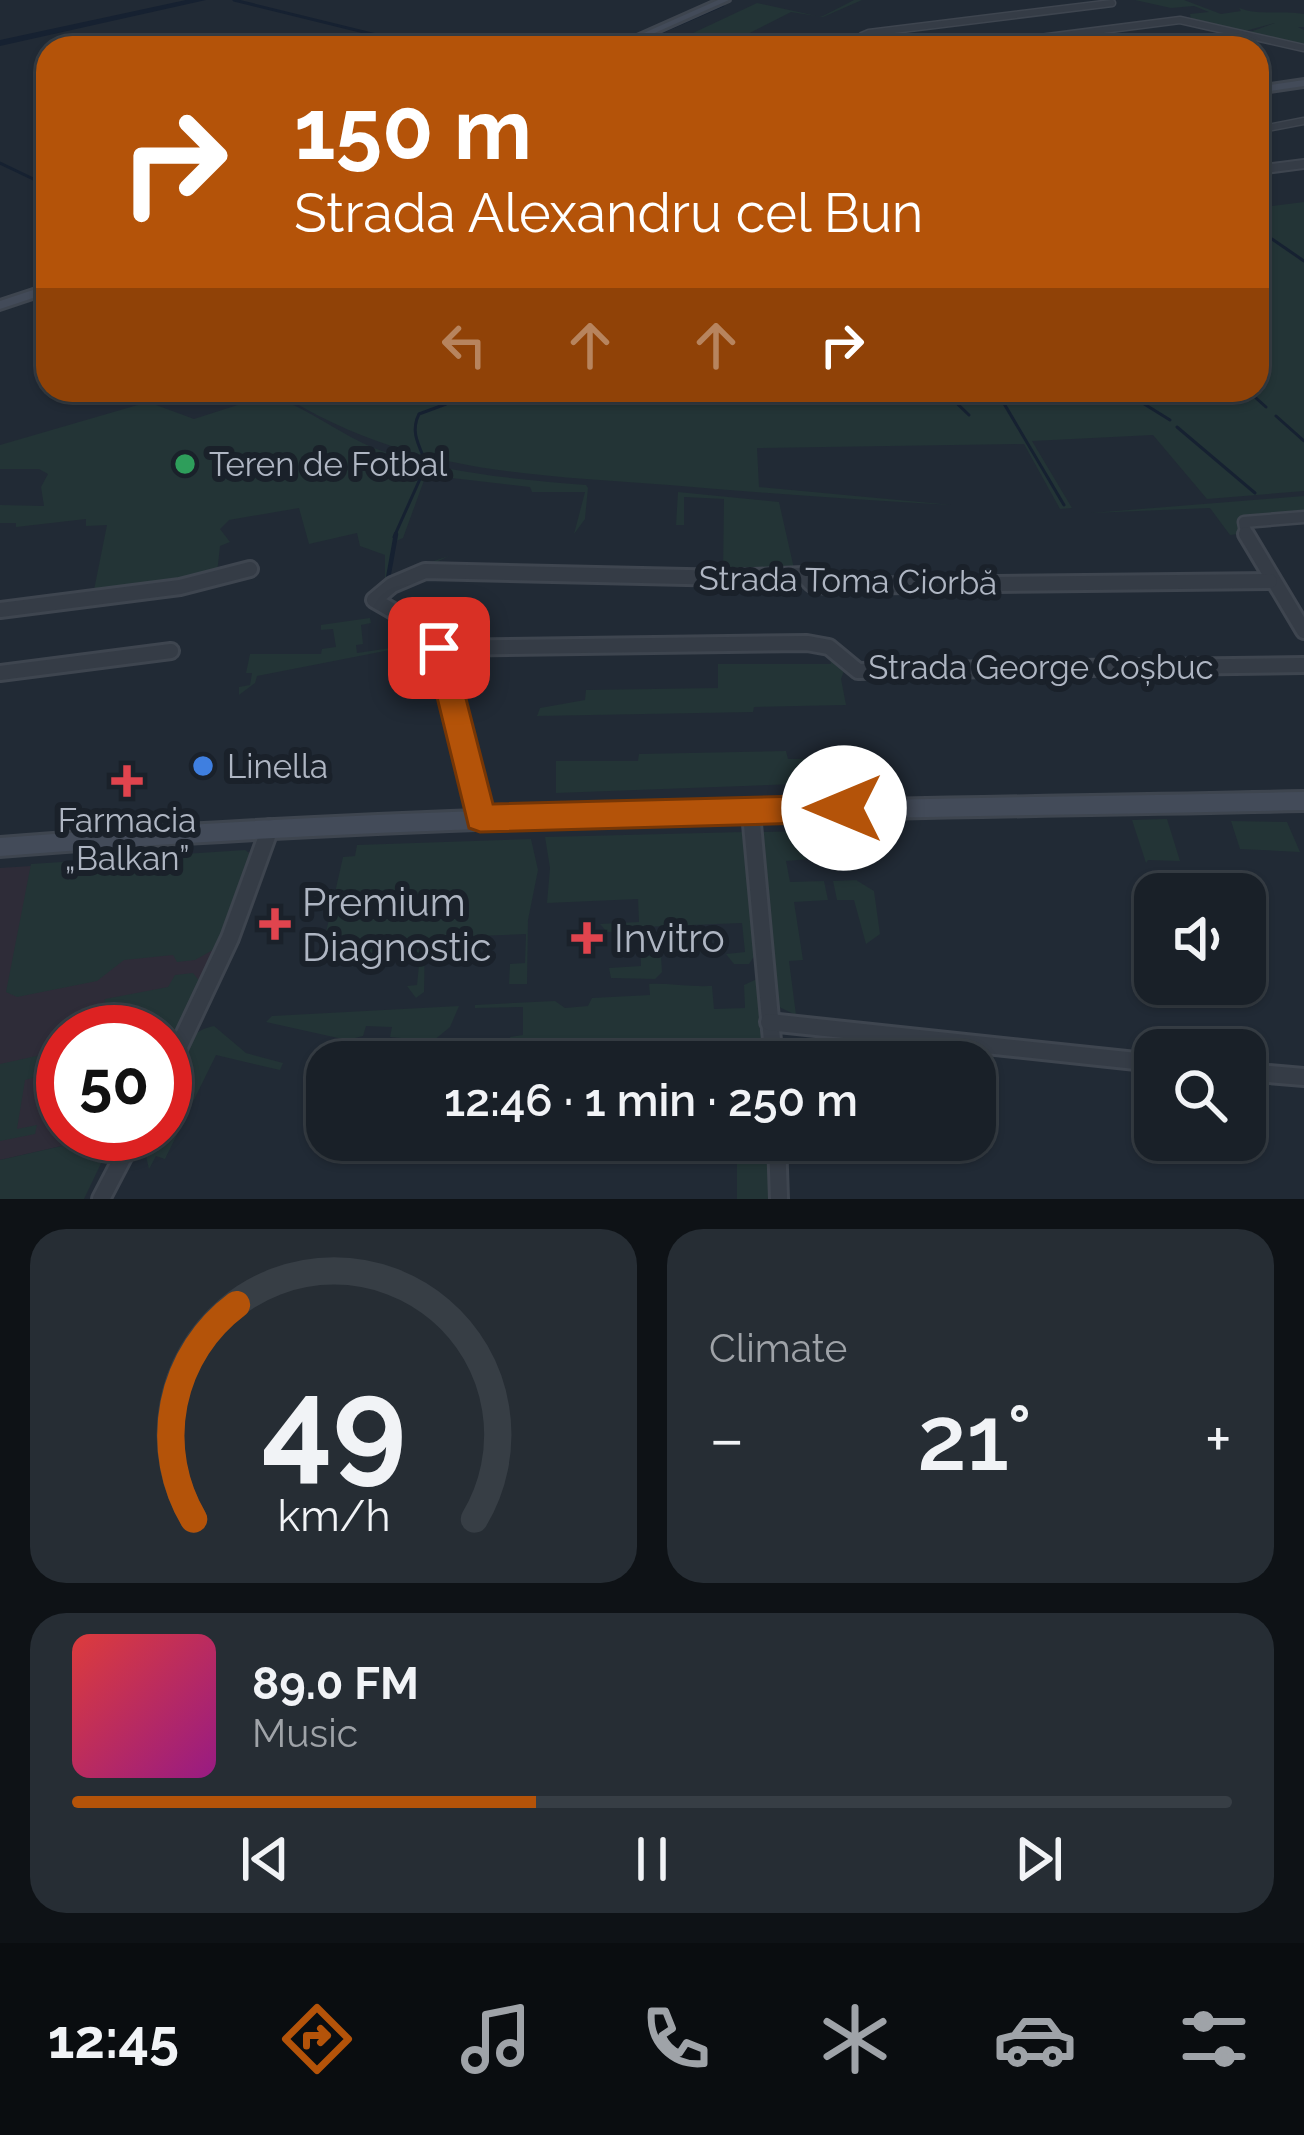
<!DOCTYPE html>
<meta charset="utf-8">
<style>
:root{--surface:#192028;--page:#262d34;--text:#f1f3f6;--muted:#9fa3a8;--line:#373e45;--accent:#b45309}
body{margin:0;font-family:Raleway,sans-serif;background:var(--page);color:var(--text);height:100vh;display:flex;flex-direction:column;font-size:45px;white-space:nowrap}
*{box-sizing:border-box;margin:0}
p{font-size:39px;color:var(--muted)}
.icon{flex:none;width:66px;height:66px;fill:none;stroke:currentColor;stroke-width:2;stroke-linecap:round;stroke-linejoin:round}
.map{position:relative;height:1199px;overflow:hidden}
.drawer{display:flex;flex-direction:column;gap:30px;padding:30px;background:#0e1216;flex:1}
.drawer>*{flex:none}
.banner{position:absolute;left:36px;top:36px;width:1233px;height:366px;border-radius:36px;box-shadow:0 3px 9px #0004,0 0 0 3px var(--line);background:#b45309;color:#fff;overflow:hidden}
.fabs{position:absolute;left:1134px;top:873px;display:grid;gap:24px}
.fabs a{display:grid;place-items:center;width:132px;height:132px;border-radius:24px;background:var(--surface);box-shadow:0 3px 9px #0004,0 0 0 3px var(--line);font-size:60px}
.speed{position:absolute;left:36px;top:1005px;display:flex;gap:24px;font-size:60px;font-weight:700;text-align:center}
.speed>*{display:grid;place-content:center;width:156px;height:156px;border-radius:50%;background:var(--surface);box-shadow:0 3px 9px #0004,0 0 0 3px var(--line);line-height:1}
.speed .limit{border:18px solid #d22;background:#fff;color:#111}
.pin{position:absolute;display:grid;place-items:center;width:102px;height:102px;color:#fff;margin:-51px;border-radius:24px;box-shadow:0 6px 18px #0006}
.me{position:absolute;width:132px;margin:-66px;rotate:270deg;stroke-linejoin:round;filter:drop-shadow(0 0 9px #0008)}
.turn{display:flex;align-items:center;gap:42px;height:252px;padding:0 60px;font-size:54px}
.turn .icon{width:156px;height:156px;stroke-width:2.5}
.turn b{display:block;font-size:84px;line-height:102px}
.lanes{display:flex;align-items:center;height:114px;padding:0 60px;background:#0003;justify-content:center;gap:60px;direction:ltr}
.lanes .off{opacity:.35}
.big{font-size:90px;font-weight:600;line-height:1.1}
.drawer .card{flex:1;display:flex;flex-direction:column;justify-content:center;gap:18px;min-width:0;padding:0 42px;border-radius:36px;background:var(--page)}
.drawer .dial{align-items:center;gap:0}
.dial svg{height:312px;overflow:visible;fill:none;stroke:var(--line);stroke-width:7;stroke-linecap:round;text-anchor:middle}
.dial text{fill:var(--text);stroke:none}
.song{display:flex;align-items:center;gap:36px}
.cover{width:144px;height:144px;border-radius:18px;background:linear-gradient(135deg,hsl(0 70% 55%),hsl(310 70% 35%))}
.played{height:12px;border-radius:6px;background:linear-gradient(90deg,var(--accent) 40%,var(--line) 40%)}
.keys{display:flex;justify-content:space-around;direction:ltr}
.heat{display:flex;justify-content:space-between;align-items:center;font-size:66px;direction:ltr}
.drawer .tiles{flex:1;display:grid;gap:30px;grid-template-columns:1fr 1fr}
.card:last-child{grid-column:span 2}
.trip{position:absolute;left:306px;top:1041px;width:690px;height:120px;border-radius:36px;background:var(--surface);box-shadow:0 3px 9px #0004,0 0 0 3px var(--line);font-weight:600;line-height:120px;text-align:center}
.menu{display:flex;height:192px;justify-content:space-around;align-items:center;background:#0a0d10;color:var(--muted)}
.menu .icon{width:84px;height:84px}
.menu .active{color:var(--accent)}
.menu b{font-size:54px;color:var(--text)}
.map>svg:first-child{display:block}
</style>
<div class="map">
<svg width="1304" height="1199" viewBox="0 0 1304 1199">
<rect width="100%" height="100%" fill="#212a35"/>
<polygon fill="#2e2c38" points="249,852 220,946 165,1056 165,1032 63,1032 63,1134 115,1134 0,1160 0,868"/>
<g fill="#233436">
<polygon points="854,0 862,0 823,17 791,12 720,48 661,48 757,3 821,17"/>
<path d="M1135,0H1184L1221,14L1241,11L1239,8C1260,16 1282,10 1304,14V27H1298L1304,30V47L1250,32L1275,23L1245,31L1191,19L1190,14L1209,12L1194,6L1171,8Z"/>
<path d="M1304,202V491L1207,499L1153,435L1032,441L1072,508L1060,509L1024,444L757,448L759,487L952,505C857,500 763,493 669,485C522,474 403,473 274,390H1257V208Z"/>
<path d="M237,390C290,390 333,434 382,451C449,474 516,479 586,485L588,488L585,519L574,534L585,492H532L530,487L426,475L403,538L396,541L389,576L449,556L385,586V555L360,546L357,533L309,544L299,508L229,520L220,529L230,542L220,546L217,574L93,595L107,525L86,526V519L16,527V523H0V505L44,506L41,487L48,474L39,469H0V445L148,402L194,419L250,401Z"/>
<polygon points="678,492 779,502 795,573 723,575 724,499 684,497 684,525 676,525"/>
<polygon points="1304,496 1304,515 1239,518 1238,534 1230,535 1210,508 1091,513"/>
<polygon points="370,618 371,623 361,625 363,644 356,645 357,653 431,642 257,676 255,683 239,695 239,687 250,685 252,673 246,673 250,654 321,654 322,649 336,647 333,629 321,630 321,625"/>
<polygon points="829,652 844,671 841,679 846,705 754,707 753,712 537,716 540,708 585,700 586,690 718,688 718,664 831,664"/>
<polygon points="786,751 788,759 869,758 874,781 556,793 556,761 638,761 639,754"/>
<polygon points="1167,819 1180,861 1148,860 1146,863 1132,820"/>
<polygon points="1231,821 1287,822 1300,852 1240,849"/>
<polygon points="816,831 822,858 786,861 790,882 824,881 828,900 794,902 803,960 789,961 796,1015 779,1007 759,843 761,832"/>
<polygon points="743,832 757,952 749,964 734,964 726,954 745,952 742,923 642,927 643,956 661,956 662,972 655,979 611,978 609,968 641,966 640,931 607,932 600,924 639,922 638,899 547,903 550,868 545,837"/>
<polygon points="531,839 538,870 528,920 527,984 509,984 510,964 525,963 526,934 425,938 424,992 416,998 407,986 417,985 420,955 320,959 343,857 355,856 357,845"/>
<polygon points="245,850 253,856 220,946 195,960 177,962 173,955 124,960 97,981 17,997 6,992 31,864"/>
<polygon points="856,880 874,891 880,934 866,944 854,900 837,900 833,881"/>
<polygon points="193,973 201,983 165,1056 165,1032 100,1032 105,999 168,987 175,975"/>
<path d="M757,979L765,1015L764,1062H512L510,1037L523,1035V1007L475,1008V1005L555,1001L565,1008L588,1006L592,998L650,995L649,984C668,983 689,987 712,986L714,1009L745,1008L744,985Z"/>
<polygon points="459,1006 450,1027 433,1041 390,1037 392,1027 366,1026 363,1036 347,1040 266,1022 272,1016"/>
<path d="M214,1026L246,1053L283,1063L280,1070L216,1055L165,1159L156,1156L149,1169L141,1135L165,1134C165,1097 168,1035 214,1026Z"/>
<polygon points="50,1053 47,1074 25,1080 17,1129 37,1125 35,1134 0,1141 0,1064"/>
<polygon points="115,1134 84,1199 0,1199 0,1160"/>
<polygon points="672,1140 768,1140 770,1199 737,1199 737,1147"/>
</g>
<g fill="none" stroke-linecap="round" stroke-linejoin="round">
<g stroke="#162131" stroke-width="3">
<polyline points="234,0 429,48"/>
<polyline points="624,48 723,5"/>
<polyline points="0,163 48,186"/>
<polyline points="1257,228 1263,233"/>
<polyline points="1272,239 1304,261"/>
<polyline points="943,390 969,415"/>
<polyline points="996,390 1064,505"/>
<polyline points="1096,390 1141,402 1170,420"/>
<polyline points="1247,390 1266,407"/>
<polyline points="1276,416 1304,441"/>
<polyline points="1177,427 1255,493"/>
<path d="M424,458C417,442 411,430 419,414L446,404"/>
<polyline points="394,537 424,470"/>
</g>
<polyline stroke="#162131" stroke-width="4.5" points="387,584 396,534"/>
<polygon fill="#162131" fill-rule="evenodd" points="186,0 206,0 0,46 0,40"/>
<defs>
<g id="street-far4">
<polyline points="866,40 862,36 869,33 1112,3"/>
<polyline points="963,48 1180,20 1304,48"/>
<polyline points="1257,130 1304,121"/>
</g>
<polyline id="street-far3" points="1257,170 1304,164"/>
<polyline id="street-far2" points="1247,537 1244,522 1304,517"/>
<g id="street-far1">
<polyline points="1246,534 1304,631"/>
<polyline points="0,610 180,587 250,569"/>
<polyline points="439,648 807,643 829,647 858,671 1304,665"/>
<polyline points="0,673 171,651"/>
<polyline points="751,809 753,827"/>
<polyline points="480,818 433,634 374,600 392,585 425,571 731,578 803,575 812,584 828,586 1270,581"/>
</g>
<g id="street">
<polyline points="752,824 774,1062"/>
<polyline points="769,1022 1155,1063"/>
<polyline points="1245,1072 1304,1077"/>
<polyline points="165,1076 230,938 270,828"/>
<polyline points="777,1140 779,1199"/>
<polyline points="101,1199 135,1134"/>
</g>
<g id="secondary">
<polygon points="718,0 729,0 621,48 610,48"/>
<polygon points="1304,80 1304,86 1257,93 1257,87"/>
<polygon points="48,285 48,293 0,309 0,301"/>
<path d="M1304,792V810C869,819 434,821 0,856V838C434,803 869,801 1304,792Z"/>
</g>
</defs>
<use href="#street-far4" stroke="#3e454f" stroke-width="9"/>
<use href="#street-far3" stroke="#3e454f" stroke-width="12"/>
<use href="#street-far2" stroke="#3e454f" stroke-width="15"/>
<use href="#street-far1" stroke="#3e454f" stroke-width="20"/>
<use href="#street" stroke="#3e454f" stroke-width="22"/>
<use href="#secondary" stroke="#3e454f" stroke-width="6"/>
<use href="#street-far4" stroke="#353c46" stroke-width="6"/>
<use href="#street-far3" stroke="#353c46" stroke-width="8"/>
<use href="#street-far2" stroke="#353c46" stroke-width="10"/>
<use href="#street-far1" stroke="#353c46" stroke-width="14"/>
<use href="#street" stroke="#353c46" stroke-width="16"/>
<use href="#secondary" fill="#434b59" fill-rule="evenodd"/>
</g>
<polygon fill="#b45309" stroke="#753606" stroke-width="3" points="439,638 453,648 493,804 844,795 855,799 860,808 855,818 844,822 480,832 469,828 425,648"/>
<circle fill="#2e9e5b" stroke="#1a212a" stroke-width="4.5" cx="185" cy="464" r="12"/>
<circle fill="#3f7fe0" stroke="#1a212a" stroke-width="4.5" cx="203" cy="766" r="12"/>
<g fill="#e0444e" stroke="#1a212a" stroke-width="4.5">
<path d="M121 763h12v12h12v12h-12v12h-12v-12h-12v-12h12z"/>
<path d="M269 906h12v12h12v12h-12v12h-12v-12h-12v-12h12z"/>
<path d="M581 920h12v12h12v12h-12v12h-12v-12h-12v-12h12z"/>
</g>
<g text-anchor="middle" stroke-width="12" stroke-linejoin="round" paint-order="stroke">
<g font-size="33" fill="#afb6c3" stroke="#1a212a" text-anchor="start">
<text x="209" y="476">Teren de Fotbal</text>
<text x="227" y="778">Linella</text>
<text x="127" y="832" text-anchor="middle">Farmacia<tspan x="127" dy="38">„Balkan”</tspan></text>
</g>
<g font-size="33" fill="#afb6c3" stroke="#1a212a">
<text transform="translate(848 580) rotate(1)" y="12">Strada Toma Ciorbă</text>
<text x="1041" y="679">Strada George Coșbuc</text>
</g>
<g font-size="39" fill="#afb6c3" stroke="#1a212a" text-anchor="start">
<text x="302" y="916">Premium<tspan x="302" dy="45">Diagnostic</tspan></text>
<text x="614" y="952">Invitro</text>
</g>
</g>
</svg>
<div class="fabs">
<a><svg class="icon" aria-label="sound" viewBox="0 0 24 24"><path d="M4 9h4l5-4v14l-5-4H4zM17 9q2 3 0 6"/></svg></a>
<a><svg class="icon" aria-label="search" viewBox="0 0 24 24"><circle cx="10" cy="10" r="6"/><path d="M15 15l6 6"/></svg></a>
</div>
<div class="speed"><div class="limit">50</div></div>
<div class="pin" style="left:439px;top:648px;background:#d93025"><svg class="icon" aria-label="arrive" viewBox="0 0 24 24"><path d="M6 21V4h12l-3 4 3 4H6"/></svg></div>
<svg class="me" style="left:844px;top:808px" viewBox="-20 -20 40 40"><circle r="19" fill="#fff"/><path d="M0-13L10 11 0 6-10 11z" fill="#b45309"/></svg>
<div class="trip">12:46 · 1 min · 250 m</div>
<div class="banner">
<div class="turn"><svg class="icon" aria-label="right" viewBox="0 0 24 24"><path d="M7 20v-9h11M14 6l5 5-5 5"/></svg><div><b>150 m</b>Strada Alexandru cel Bun</div></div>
<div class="lanes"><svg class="icon off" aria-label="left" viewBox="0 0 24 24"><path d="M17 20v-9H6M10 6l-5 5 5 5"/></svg><svg class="icon off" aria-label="ahead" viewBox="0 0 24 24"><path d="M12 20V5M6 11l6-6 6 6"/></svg><svg class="icon off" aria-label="ahead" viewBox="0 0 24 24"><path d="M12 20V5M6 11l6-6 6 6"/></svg><svg class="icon" aria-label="right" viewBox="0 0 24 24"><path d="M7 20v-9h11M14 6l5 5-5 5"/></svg></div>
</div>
</div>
<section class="drawer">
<div class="tiles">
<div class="card dial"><svg viewBox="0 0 100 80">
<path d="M14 69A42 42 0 1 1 86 69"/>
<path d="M14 69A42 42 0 0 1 25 14" stroke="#b45309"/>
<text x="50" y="56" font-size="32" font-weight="700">49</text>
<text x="50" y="72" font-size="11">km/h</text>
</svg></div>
<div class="card"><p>Climate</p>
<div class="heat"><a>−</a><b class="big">21°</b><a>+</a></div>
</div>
<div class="card">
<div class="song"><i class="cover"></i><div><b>89.0 FM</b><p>Music</p></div></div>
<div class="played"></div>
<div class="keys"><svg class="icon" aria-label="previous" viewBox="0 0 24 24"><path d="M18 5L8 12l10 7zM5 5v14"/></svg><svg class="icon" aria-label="pause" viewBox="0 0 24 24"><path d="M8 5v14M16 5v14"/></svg><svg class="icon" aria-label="next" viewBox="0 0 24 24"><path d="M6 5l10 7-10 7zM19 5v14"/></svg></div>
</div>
</div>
</section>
<nav class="menu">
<b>12:45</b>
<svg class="icon active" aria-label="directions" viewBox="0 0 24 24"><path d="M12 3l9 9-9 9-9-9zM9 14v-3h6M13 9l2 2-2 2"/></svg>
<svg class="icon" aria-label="music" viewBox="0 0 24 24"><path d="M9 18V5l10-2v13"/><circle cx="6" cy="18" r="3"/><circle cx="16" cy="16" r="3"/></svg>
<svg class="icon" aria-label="phone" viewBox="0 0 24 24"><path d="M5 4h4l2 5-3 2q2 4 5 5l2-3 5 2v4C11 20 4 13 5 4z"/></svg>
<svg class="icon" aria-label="climate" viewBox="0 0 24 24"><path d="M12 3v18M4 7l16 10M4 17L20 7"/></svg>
<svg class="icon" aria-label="car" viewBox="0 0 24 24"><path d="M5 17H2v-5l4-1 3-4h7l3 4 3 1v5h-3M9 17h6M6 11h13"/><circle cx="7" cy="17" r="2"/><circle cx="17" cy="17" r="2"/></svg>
<svg class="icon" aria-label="filters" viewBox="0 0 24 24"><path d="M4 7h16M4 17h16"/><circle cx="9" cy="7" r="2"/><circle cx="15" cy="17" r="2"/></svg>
</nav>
